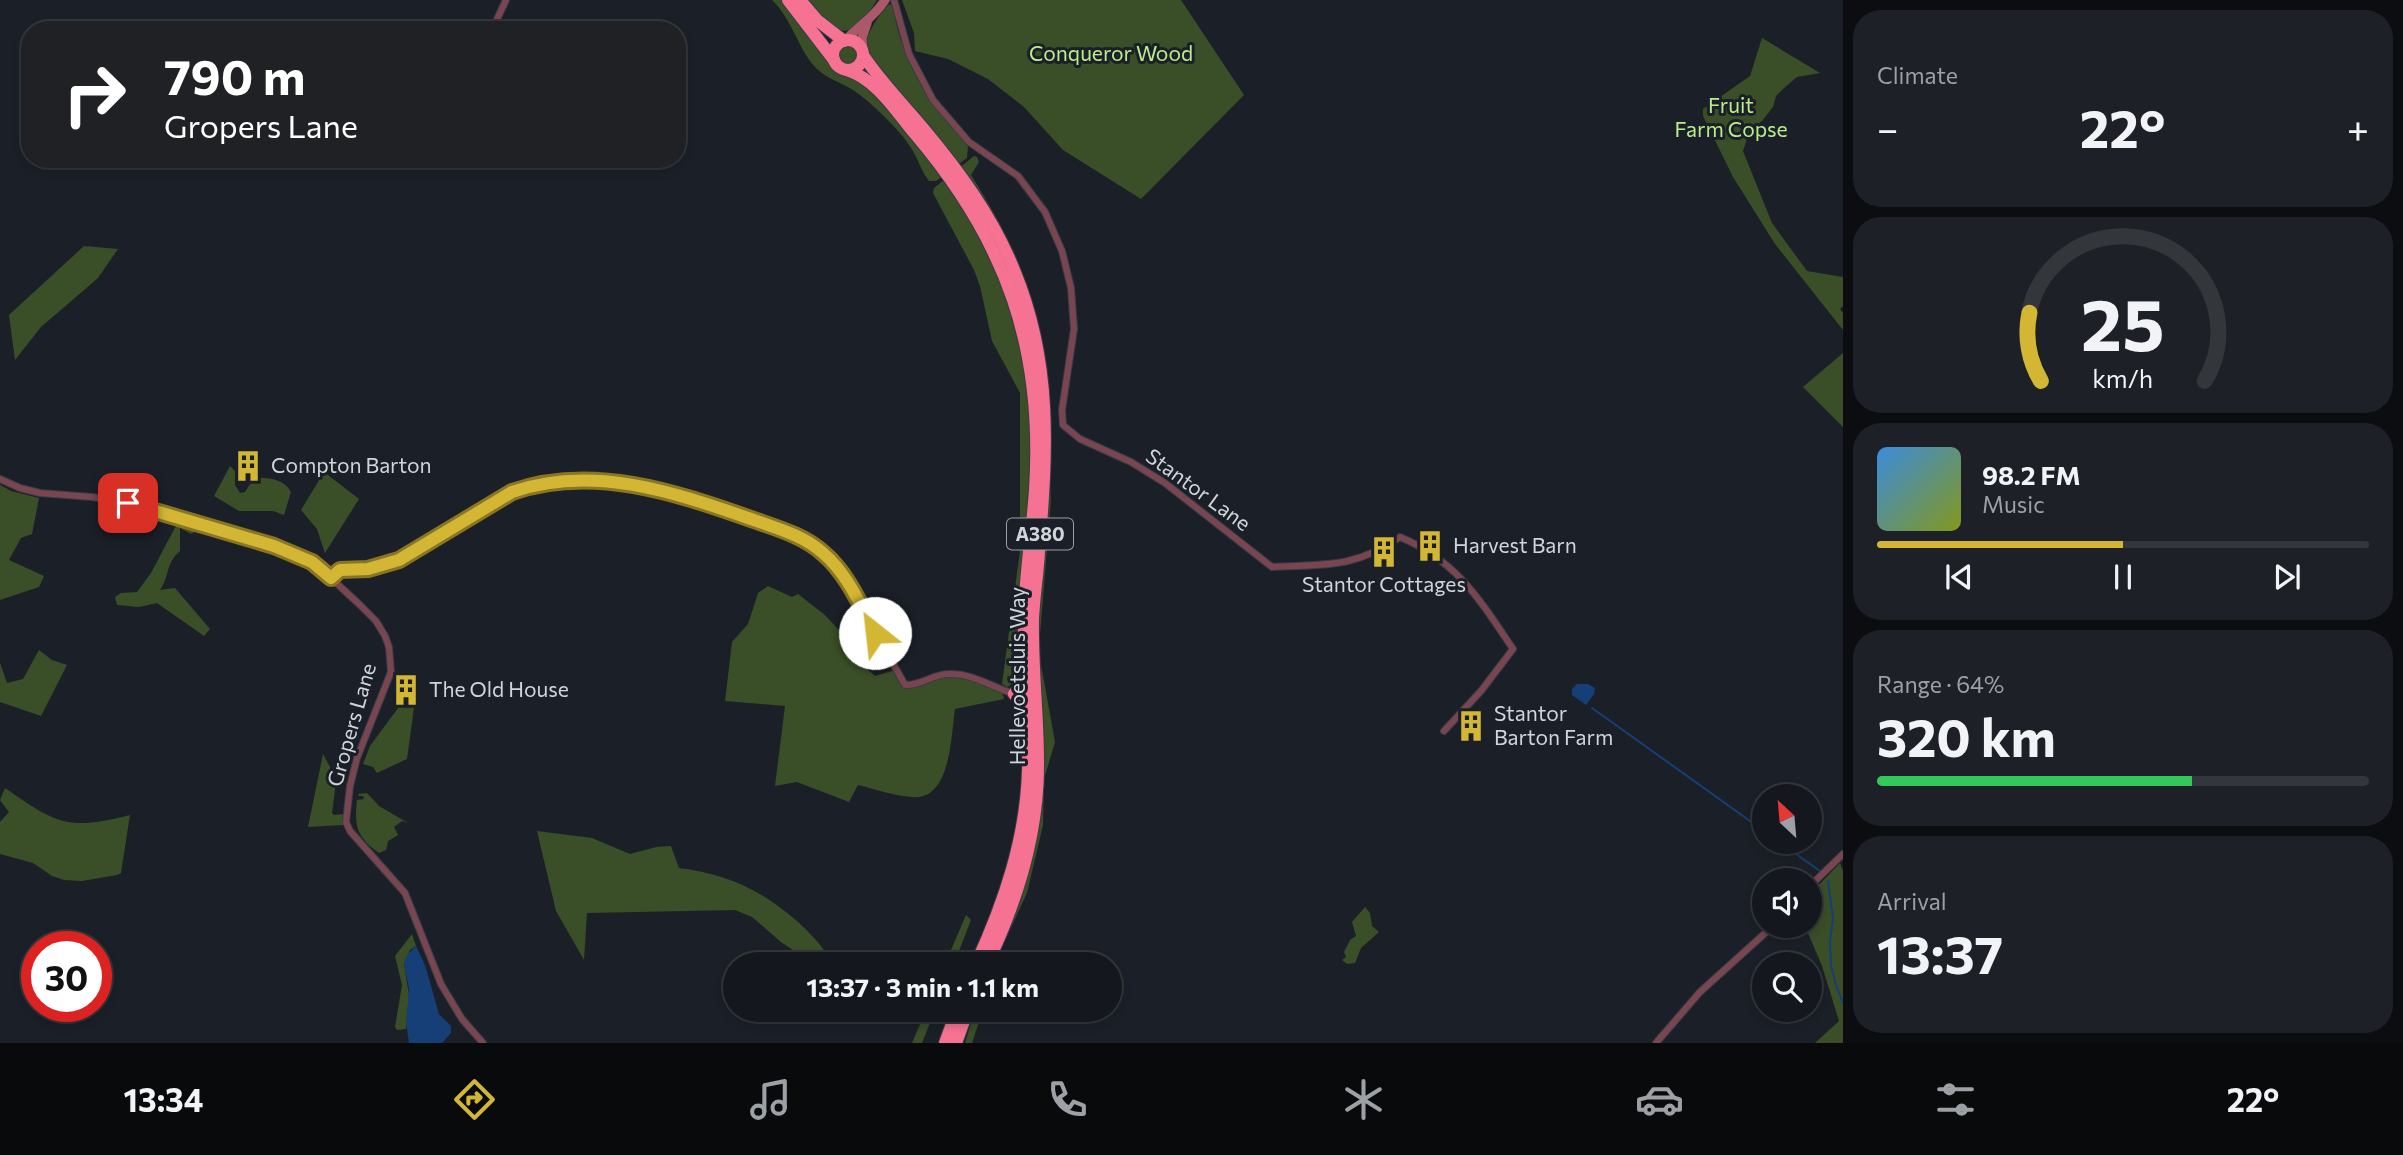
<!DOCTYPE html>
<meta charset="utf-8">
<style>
:root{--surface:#14181e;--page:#1d2127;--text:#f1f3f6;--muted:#9da0a4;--line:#33373c;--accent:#d4b635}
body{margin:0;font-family:Commissioner,sans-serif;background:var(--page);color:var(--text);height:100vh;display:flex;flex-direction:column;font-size:26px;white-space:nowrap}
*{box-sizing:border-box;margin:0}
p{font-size:23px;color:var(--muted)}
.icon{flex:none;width:38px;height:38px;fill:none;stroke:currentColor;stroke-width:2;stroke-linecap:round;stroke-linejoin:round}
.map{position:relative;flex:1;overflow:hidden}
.details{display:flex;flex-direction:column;gap:10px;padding:10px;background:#0b0d10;width:560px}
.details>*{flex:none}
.guide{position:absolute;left:21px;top:21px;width:665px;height:147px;border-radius:28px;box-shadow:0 4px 10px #0003,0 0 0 2px var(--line);background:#202124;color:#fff;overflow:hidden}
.needle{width:46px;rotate:334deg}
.controls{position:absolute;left:1752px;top:784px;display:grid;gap:14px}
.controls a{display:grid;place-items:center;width:70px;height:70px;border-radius:50%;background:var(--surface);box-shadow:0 4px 10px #0003,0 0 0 2px var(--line);font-size:35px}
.speed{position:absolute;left:21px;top:931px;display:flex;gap:14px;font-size:35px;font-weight:700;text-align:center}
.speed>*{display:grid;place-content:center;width:91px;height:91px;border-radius:50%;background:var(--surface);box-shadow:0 4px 10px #0003,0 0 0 2px var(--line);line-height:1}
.speed .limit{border:10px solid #d22;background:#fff;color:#111}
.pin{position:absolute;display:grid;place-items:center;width:60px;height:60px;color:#fff;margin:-30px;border-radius:14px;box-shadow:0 4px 10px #0006}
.me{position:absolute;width:77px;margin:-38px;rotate:331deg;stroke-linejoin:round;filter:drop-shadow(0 0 5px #0008)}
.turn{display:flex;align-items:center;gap:24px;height:147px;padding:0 28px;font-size:32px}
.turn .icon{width:91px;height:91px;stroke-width:2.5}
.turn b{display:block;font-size:49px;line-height:60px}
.big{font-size:52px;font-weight:700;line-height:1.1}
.details .tile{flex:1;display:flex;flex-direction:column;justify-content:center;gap:10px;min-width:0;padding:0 24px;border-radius:28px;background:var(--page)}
.details .dial{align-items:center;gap:0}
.dial svg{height:182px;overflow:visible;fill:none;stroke:var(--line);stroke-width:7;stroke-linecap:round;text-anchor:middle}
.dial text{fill:var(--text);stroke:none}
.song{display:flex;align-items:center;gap:21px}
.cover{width:84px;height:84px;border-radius:10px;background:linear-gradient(135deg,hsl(210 70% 55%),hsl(70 70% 35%))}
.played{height:7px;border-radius:4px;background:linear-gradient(90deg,var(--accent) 50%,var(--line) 50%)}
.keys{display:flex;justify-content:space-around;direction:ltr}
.heat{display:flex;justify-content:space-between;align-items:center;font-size:38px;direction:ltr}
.charge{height:10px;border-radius:5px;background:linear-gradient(90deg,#34c759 64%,var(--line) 0)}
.trip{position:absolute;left:723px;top:952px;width:399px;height:70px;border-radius:35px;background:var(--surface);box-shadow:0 4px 10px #0003,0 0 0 2px var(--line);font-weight:700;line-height:70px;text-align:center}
.dock{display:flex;height:112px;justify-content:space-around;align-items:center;background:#080a0c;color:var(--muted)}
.dock .icon{width:49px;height:49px}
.dock .active{color:var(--accent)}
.dock b{font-size:32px;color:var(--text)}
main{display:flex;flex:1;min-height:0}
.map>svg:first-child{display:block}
</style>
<main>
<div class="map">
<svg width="1843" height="1043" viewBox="0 0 1843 1043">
<rect width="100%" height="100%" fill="#1b2028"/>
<g fill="#3a4e27">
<path d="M772,0H783L828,63L837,70L853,74L869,85L943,176L936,181H929C921,171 918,158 911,148C901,131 870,101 853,90C841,82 827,79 816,68C798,49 792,19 772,0Z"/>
<path d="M805,0H877C848,49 836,32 805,0Z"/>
<polygon points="902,0 1181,0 1244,95 1141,199 1063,150 1024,107 988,79 948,59 915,51 914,33"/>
<path d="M889,4L893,6C898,42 915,80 937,108C946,121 960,133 968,147L967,158L956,166L866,51C864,35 879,15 889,4Z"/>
<polygon points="1762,38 1820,73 1797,77 1784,88 1776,96 1773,107 1762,121 1750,130 1743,151 1772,223 1807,271 1843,277 1843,306 1840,309 1843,313 1843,330 1775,244 1733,177 1703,116 1703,109 1750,76"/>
<circle cx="849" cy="55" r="11"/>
<path d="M974,156L977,157L979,162L971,175C1020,253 1047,314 1046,408L958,169Z"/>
<path d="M945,179C969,217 992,255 1007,297C1041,390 1029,491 1021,587C1019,613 1025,659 1015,682L1007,687L1002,684L1020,551V393L992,341L980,286L974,270L933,193L934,188Z"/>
<polygon points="84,246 118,249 98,278 41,327 15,360 9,315"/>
<polygon points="1843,353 1843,427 1803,387"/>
<path d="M230,466L235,471V485L240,493L245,492L254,478C268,477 284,479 291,492L284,515L273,511H239L214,496Z"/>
<polygon points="324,472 359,499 325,553 317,529 301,510"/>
<polygon points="0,485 11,491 39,498 32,534 21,538 9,560 44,576 39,587 0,600"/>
<polygon points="1047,486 1050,486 1051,499 1040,635 1040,659 1055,742 1044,779 1043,825 1027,893 996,960 993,956 1023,877"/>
<path d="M179,520L190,524L196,531L191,534L180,528V551C165,564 170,576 160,590L175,588L210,629L204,636L157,603L139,607L117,605L115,597L121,593L137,592L151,573Z"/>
<path d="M768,586L792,597L798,594L825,615L850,642L860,663L875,676L895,670L905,688C917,688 925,681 936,678C959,672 982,684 1002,692L1004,699L955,709C951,736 951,801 912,797C894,796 875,789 858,785L849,802L797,782L775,786L785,706L725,701L732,642L748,624L758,593Z"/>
<polygon points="39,650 52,660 67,665 41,716 0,702 0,663 7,683 23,679"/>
<polygon points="404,702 414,706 414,708 407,759 377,773 373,767 363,764 370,746 401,704"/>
<polygon points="323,754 330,767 330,778 336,782 332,813 334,815 343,814 343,825 308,827"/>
<path d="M5,788C57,824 67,831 130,815L121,873L117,875L82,881L64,880L52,876L33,863L0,854V822L9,812L0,800Z"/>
<path d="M367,793L379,806L408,823L402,821L394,827L398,835L388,841L386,850L379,853C357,837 354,827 357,800L364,799L363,796H359L358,794Z"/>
<path d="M537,831L592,838L630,854L656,847L671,846L679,868C727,874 762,890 798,922C810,933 826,949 832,964H814L781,942L752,917L735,910L587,913L584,960L556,911Z"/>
<polygon points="1840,863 1843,871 1843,1043 1815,1043 1839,1021 1822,966 1805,926 1810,926 1810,894"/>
<polygon points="1365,907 1370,913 1372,926 1379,932 1361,948 1355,963 1347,964 1342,960 1346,957 1344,952 1350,940 1356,936 1352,922"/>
<polygon points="966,915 971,920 954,964 945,964"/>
<polygon points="412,934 416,946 410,950 404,964 409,995 406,1029 397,1030 395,1027 402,985 395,956"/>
<polygon points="926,1010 935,1010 922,1043 912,1043"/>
<polygon points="975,1010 983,1010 972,1043 965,1043"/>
</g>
<g fill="#153f76">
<polygon points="1577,684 1588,684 1595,688 1594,694 1586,705 1572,695 1572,689"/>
<polygon points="416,946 425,965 439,1014 451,1026 451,1033 442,1043 409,1043 406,1022 409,989 404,964 407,955"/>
</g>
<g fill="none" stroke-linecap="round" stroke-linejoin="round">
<g stroke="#153f76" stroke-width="2">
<polyline points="1592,708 1764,831"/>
<polyline points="1779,842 1820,871"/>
<polyline points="1828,881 1833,918 1830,942 1831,966 1836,985 1843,1003"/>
</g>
<defs>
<g id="street">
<path d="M894,0L909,54L933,100L969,142L1018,176L1045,212L1062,251L1071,288L1074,329L1062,410L1063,425L1080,439L1131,462L1165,483L1272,567C1323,564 1354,569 1400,537C1457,561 1480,600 1513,649L1481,691L1444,731"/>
<polyline points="492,30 506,0"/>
<polyline points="455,159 456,163"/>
<polyline points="0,479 20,488 40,493 92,497 136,504 274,546 317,565 360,605 376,621 385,636 389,647 391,672 357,758 350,786 346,822 350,831 405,893 441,984 462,1019 483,1043"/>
<path d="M331,578L340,570L368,569L399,560L512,492L550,482L579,479L609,481L673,493L792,534L811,544L833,562L847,582L905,685C920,686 933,674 949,674C972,673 992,687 1014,694"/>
<polyline points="1810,886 1843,854"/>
<polyline points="1656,1043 1700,992 1773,926"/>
</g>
<g id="secondary">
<path d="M846,40C859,25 874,18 885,0"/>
<polyline points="863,52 862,38 867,23"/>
</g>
<g id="highway">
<polyline points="788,0 834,60"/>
<polyline points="800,0 817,20 844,41"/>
<circle cx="848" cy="55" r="15"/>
<path d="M863,55C880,81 903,104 923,128C959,171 993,217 1014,270C1053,363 1047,452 1039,551C1038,573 1034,596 1033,619C1032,667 1038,714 1038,761C1039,833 1018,900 987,964"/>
<path d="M847,70C877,80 895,110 915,134C1007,242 1044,349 1035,490C1032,533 1025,575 1024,617C1023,669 1030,720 1028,771C1026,839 1004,903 976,964"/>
<polyline points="1024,710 1021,702 1014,694 1025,680"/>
<polyline points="945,1043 957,1010"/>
<polyline points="956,1043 968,1010"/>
</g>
</defs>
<use href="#street" stroke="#383d45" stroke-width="8"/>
<use href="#secondary" stroke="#383d45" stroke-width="10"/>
<use href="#highway" stroke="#383d45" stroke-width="14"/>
<use href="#street" stroke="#794550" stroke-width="6"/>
<use href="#secondary" stroke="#ac586b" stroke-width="9"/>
<use href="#highway" stroke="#f67293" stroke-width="12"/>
</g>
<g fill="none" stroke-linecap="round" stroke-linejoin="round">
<defs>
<path id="route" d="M128,503L274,546L312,562L331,578L340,570L368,569L399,560L512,492C592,464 674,492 751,519C776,528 803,535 823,553C847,573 861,606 875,633"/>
</defs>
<use href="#route" stroke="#8a7622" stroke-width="18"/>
<use href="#route" stroke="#d4b635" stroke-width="12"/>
</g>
<defs>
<symbol id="building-bare" viewBox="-9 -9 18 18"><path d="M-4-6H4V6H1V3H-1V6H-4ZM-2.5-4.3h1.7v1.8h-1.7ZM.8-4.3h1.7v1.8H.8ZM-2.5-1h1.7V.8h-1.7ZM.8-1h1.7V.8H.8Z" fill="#d4b635" stroke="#1b2028" stroke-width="2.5" paint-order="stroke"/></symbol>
</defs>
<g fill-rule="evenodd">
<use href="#building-bare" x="226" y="444" width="44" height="44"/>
<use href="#building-bare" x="1408" y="524" width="44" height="44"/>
<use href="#building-bare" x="1362" y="530" width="44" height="44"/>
<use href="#building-bare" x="384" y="668" width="44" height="44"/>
<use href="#building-bare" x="1449" y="704" width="44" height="44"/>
</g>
<g text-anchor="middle" stroke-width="6" stroke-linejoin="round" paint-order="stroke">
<rect fill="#1b2028" stroke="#9a9fa5" stroke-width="2" x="1007" y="518.5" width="66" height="31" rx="5"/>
<g font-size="19" font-weight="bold" fill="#d1d5db">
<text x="1040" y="541">A380</text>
</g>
<g font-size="21" fill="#bbec8c" stroke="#1b2028">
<text x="1111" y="61">Conqueror Wood</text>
<text x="1731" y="113">Fruit<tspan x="1731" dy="24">Farm Copse</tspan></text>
</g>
<g font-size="21" fill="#d1d5db" stroke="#1b2028" text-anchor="start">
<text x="271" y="473">Compton Barton</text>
<text x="1453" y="553">Harvest Barn</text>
<text x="1384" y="592" text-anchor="middle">Stantor Cottages</text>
<text x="429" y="697">The Old House</text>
<text x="1494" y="721">Stantor<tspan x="1494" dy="24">Barton Farm</tspan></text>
</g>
<g font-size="21" fill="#d1d5db" stroke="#1b2028">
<text transform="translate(1198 490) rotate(36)" y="7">Stantor Lane</text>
<text transform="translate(1018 676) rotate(-90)" y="7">Hellevoetsluis Way</text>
<text transform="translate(352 725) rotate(-74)" y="7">Gropers Lane</text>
</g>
</g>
</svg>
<div class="controls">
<a><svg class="needle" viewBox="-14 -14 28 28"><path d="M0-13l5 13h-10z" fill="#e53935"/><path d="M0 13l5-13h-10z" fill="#9da0a4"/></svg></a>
<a><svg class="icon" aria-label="sound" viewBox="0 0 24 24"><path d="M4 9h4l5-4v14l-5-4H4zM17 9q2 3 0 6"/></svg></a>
<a><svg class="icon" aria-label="search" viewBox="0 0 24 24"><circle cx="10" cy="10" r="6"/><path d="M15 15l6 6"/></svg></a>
</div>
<div class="speed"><div class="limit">30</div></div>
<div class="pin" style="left:128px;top:503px;background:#d93025"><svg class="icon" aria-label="arrive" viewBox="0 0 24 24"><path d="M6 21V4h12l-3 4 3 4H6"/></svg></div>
<svg class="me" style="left:875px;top:633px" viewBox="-20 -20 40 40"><circle r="19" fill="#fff"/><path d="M0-13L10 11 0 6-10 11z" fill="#d4b635"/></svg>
<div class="trip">13:37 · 3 min · 1.1 km</div>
<div class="guide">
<div class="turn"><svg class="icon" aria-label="right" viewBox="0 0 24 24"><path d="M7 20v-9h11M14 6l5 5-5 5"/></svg><div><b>790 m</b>Gropers Lane</div></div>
</div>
</div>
<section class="details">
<div class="tile"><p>Climate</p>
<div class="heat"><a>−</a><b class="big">22°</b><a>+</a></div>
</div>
<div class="tile dial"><svg viewBox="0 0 100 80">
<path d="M14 69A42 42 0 1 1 86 69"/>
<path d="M14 69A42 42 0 0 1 9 39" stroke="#d4b635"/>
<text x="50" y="56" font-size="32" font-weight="700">25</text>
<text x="50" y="72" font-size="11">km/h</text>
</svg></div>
<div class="tile">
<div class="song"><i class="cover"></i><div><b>98.2 FM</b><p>Music</p></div></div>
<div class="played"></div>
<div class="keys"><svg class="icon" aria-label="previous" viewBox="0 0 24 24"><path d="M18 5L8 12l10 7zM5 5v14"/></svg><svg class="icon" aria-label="pause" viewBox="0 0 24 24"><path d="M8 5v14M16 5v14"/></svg><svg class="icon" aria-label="next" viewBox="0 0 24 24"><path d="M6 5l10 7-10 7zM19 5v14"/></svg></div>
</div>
<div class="tile"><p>Range · 64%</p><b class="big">320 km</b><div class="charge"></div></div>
<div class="tile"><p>Arrival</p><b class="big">13:37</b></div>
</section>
</main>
<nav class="dock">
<b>13:34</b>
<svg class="icon active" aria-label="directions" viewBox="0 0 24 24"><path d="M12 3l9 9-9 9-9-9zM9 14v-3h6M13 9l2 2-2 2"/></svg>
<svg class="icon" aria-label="music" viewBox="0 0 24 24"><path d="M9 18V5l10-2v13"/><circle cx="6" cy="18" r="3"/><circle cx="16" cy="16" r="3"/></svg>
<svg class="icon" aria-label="phone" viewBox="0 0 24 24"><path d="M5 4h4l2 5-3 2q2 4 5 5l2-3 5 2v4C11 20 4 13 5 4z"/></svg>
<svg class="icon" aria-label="climate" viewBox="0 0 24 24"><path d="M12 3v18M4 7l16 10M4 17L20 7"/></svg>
<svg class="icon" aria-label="car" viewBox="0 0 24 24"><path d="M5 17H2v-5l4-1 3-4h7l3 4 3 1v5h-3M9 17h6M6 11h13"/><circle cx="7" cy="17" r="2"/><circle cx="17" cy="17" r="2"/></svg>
<svg class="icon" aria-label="filters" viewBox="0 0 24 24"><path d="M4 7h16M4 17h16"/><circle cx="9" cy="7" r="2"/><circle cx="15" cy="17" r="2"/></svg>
<b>22°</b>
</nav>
